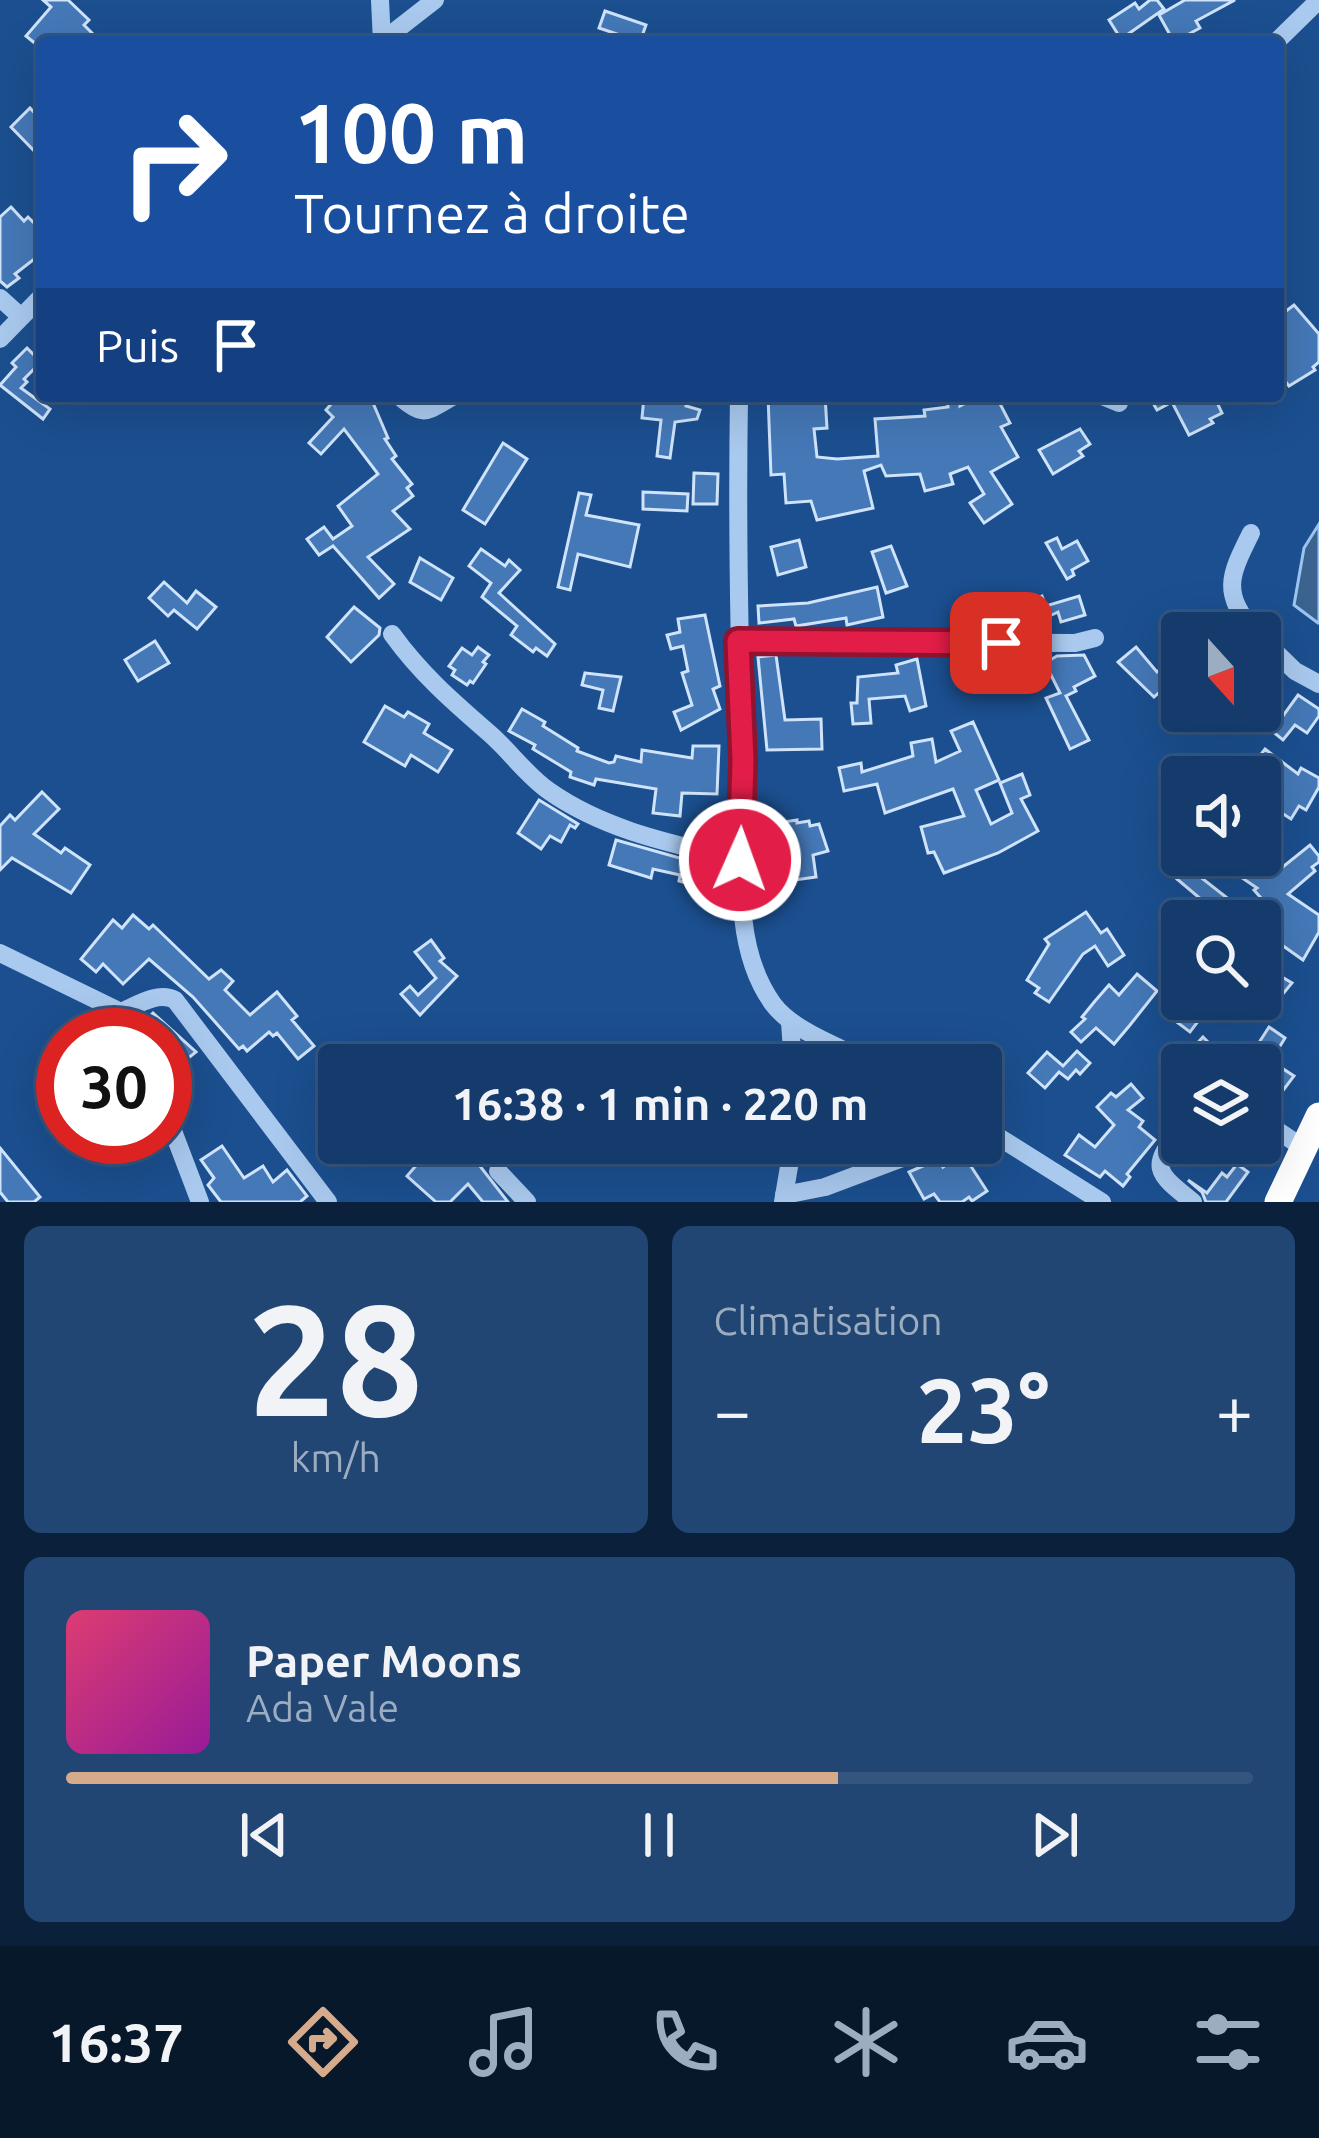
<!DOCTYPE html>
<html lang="fr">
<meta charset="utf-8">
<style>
:root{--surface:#143b6b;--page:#214673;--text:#f1f3f6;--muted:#9dadc1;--line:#33557e;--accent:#d6ab8b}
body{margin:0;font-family:Ubuntu,sans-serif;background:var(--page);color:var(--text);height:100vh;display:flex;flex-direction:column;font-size:45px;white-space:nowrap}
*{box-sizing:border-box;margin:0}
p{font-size:39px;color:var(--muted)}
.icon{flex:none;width:66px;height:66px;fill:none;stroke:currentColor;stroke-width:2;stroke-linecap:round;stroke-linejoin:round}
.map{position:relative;height:1202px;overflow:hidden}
.panel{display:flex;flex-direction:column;gap:24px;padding:24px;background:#0b203b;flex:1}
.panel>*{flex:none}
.guide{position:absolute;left:36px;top:36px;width:1248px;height:366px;border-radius:12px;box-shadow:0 12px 48px #0002,0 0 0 3px var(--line);background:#1a4fa0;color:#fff;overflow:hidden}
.needle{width:78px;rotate:159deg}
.fabs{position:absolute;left:1161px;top:612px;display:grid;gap:24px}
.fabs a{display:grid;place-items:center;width:120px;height:120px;border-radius:12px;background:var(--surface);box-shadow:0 12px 48px #0002,0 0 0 3px var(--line);font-size:60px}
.speed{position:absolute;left:36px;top:1008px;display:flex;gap:24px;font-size:60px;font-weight:700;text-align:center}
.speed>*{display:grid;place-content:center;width:156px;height:156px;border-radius:50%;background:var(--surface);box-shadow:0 12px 48px #0002,0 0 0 3px var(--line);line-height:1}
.speed .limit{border:18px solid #d22;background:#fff;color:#111}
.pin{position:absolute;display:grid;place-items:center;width:102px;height:102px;color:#fff;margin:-51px;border-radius:24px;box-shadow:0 6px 18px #0006}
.me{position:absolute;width:132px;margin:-66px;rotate:2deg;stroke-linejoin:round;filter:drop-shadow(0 0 9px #0008)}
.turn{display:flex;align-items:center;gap:42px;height:252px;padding:0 60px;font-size:54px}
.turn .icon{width:156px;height:156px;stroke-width:2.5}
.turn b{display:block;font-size:84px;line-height:102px}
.then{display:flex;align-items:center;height:114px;padding:0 60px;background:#0003;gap:24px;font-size:45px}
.big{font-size:90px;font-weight:700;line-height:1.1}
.panel .tile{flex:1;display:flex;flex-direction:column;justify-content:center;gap:18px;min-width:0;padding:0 42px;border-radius:18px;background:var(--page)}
.panel .dial{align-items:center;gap:0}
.dial b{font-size:156px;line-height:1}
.song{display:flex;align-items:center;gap:36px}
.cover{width:144px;height:144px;border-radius:18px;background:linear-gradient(135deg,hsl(340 70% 55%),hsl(300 70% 35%))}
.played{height:12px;border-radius:6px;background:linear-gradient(90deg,var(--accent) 65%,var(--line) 65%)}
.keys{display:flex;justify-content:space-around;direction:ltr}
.heat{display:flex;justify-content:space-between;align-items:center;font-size:66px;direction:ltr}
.panel .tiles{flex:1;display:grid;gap:24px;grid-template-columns:1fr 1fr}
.tile:last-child{grid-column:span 2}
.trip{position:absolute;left:318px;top:1044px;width:684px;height:120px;border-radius:12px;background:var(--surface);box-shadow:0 12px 48px #0002,0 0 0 3px var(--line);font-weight:700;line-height:120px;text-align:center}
.tabs{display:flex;height:192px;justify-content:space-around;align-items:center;background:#08182b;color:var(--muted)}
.tabs .icon{width:84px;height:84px}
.tabs .current{color:var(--accent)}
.tabs b{font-size:54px;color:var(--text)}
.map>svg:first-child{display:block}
</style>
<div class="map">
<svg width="1319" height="1202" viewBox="0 0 1319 1202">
<rect width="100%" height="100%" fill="#1b4f8f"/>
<polygon fill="#3c6290" stroke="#9cc4f0" stroke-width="3" points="1319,524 1319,622 1318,623 1294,605 1304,548"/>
<g fill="#4478b7" stroke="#cfe3fa" stroke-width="3">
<polygon points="43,0 68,0 89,20 84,25 101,42 42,42 42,49 26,36 51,7"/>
<polygon points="1150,0 1157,0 1164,9 1121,39 1109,20 1135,3 1139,9"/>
<polygon points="1185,0 1235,0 1196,21 1200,28 1174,42 1159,15"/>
<polygon points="605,11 646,25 640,42 625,42 626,37 599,28"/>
<polygon points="30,108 42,121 42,159 11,127"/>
<polygon points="11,207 24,221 28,217 42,231 42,253 15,274 19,278 7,287 0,281 0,217"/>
<polygon points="1294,305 1319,334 1319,362 1313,367 1315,370 1289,386 1278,372 1278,317"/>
<polygon points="27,348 41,362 24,379 27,382 21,388 50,409 43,419 0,385 16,367 12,363"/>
<polygon points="338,396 370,396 388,438 385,439 396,456 392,459 412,484 407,488 413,496 393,511 410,529 368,557 394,584 379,598 333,546 319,555 307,539 324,527 333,539 352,526 338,506 378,474 344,429 321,454 309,443 333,417 326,410"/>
<polygon points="644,396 688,396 686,406 700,410 697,419 675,422 670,458 657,456 661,420 642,418"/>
<polygon points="768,396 825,396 827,428 814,429 817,457 837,459 878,456 875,419 925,416 924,410 948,407 947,399 960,398 960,406 979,396 996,396 1010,423 1001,427 1018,457 991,472 1012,504 984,523 970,503 984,494 968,467 950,474 953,484 925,491 920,474 886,476 881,465 864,471 873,508 817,520 811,501 786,503 784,474 771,475"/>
<polygon points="1149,396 1214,396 1222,413 1210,419 1213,423 1189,435 1172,402 1157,410"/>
<polygon points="1080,429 1090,444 1079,451 1083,456 1053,474 1039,450"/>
<polygon points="503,443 527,459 485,524 463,510"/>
<polygon points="694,473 718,474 717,504 693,504"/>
<polygon points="643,492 688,494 687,511 643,509"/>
<polygon points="579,493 591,495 586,515 639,525 630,567 578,554 570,590 558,587"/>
<polygon points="1057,538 1062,549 1077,541 1088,561 1072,570 1074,575 1067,579 1046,543"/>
<polygon points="799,540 806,567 778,575 771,547"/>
<polygon points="891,546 907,586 886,593 872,552"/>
<polygon points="481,549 505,566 509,560 520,570 499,593 555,644 547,656 536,648 533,652 511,635 517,626 482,597 491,583 469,566"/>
<polygon points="420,558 453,578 441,600 410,582"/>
<polygon points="164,582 187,603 196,591 216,607 197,629 174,610 168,616 149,598"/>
<polygon points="877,587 883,617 847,625 846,618 796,626 794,619 759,623 758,606 808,603"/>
<polygon points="1042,596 1046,606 1079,596 1085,615 1061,622 1058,612 1026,627 1016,608"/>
<polygon points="354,607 380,628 379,635 351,662 327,637"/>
<polygon points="705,615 720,686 713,689 720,709 681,730 674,712 692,705 682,673 688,671 683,646 671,649 667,635 680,632 678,619"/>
<polygon points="155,641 169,663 138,681 125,660"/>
<polygon points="478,647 489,655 483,662 486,664 473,683 470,681 467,685 452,675 455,670 449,666 462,648 472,655"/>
<polygon points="1136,647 1157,672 1162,668 1165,671 1182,654 1182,704 1163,689 1154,697 1118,662"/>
<polygon points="776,655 785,720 821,719 822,749 767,750 758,657"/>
<polygon points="1084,655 1095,676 1074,687 1076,691 1066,696 1089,740 1070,749 1046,698 1060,693 1045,663 1057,656"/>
<polygon points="917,659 926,706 910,711 905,696 869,699 871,723 853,724 851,703 857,703 858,677 898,673 896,665"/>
<polygon points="585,673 621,677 613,711 599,708 603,690 582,685"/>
<polygon points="1298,695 1319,709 1319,716 1307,733 1295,725 1283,740 1272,731"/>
<polygon points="385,706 404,717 408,712 429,724 424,733 452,750 438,772 411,755 405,766 364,742"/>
<polygon points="522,709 545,722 543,726 578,748 577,751 609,763 614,762 616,756 641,762 642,750 692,758 693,746 719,746 717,794 682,793 680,816 653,813 656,789 596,779 594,785 570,777 571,772 533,749 535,745 509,731"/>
<polygon points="973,722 999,780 976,790 991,824 1012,813 1000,783 1022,774 1030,795 1021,799 1038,831 998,853 944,873 934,852 928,853 921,827 964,816 953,789 885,813 877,784 844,791 839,768 861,763 862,772 913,756 911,743 932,739 936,762 960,751 951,731"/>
<polygon points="1265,749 1298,774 1301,768 1319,778 1319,787 1306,810 1299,806 1291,819 1274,808 1280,798 1260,782 1260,777 1247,772"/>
<polygon points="42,792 59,809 34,834 61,853 65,848 90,865 71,893 12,858 0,870 0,826 10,815 15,820"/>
<polygon points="539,800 578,824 575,828 570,825 561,842 550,836 541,849 518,833"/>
<polygon points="797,820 797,823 809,821 810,826 819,824 828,851 813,855 816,877 773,883 770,862 783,860 777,823"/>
<polygon points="616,840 708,866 703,888 679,881 680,875 653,869 651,878 609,865"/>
<polygon points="1310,845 1319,856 1319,862 1312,867 1315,871 1288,894 1319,915 1319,932 1303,960 1272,938 1282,922 1254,890 1257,888 1226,867 1235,855 1251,855 1274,874"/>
<polygon points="1195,858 1206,867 1199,876 1226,897 1208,921 1187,921 1202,900 1177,879"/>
<polygon points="1086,912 1101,933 1107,929 1124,955 1108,966 1095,946 1083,954 1049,1002 1035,993 1039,988 1027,980 1049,944 1045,939"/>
<polygon points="133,915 149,929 153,925 209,979 221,970 233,981 225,990 250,1015 277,992 297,1016 292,1020 314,1046 298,1059 277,1033 273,1036 269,1032 247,1051 243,1046 239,1049 193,997 149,959 123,984 103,964 96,972 81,959 113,920 122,928"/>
<polygon points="431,940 444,958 440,961 457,976 420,1015 401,994 410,986 418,995 436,978 415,952"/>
<polygon points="1265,967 1292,983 1272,1007 1260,999 1260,975"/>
<polygon points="1137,974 1157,991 1130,1025 1114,1044 1096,1028 1081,1042 1071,1032 1085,1019 1082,1017 1095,1001 1109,985 1119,995"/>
<polygon points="1189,999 1241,999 1229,1012 1215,999 1190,1032 1174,1020"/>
<polygon points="153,1013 196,1052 172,1071 165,1063 171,1057 165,1050 165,1035 146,1035 141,1025"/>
<polygon points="1269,1027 1285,1038 1271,1061 1294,1076 1269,1109 1260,1106 1260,1065 1241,1065 1232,1060 1240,1048 1251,1055"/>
<polygon points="1203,1037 1218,1052 1204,1065 1182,1065 1182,1088 1168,1075"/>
<polygon points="1077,1051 1090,1063 1080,1074 1076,1070 1068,1079 1059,1072 1045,1088 1028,1073 1047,1052 1063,1066"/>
<polygon points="1131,1084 1143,1098 1128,1110 1143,1121 1139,1127 1155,1140 1127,1174 1130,1177 1123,1186 1105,1171 1100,1177 1065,1155 1079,1135 1095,1147 1114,1125 1097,1107 1111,1093 1116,1097"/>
<polygon points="430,1143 462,1143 508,1202 483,1202 468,1184 450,1202 436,1202 407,1176 426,1154 422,1150"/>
<polygon points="222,1146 244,1178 263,1166 273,1182 287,1170 307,1196 300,1202 221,1202 208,1185 214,1178 201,1160"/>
<polygon points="0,1148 40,1197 34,1202 8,1202 0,1192"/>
<polygon points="963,1154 987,1191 972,1201 969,1197 962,1202 940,1202 934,1194 924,1199 909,1172 939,1159 943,1167"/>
<polygon points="1237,1164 1248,1172 1226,1202 1206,1202 1202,1192 1188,1180 1207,1193 1222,1173 1227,1177"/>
</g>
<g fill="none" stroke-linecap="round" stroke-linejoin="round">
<g stroke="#a9c9ee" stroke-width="18">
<polyline points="380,0 382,42"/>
<polyline points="381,42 435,0"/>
<polyline points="1276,42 1319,0"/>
<polyline points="0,298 20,316"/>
<polyline points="0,339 42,296"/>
<path d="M399,396C424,419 427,411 454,396"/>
<path d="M739,396C737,518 739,640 743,762C746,837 725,938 773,1004C795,1033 842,1047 874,1065"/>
<polyline points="1102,396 1119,403"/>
<path d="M1251,533C1229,577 1221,593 1256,633"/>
<path d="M392,634C420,673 452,701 489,733C510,751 526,775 549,791C606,831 674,844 740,860"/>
<polyline points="1260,637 1295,671 1319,684"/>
<polyline points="738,641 1075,643 1095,638"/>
<polyline points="0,953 121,1012 131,1035"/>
<path d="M121,1012C137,1005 158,991 175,1000L328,1202"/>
<polyline points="790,1022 793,1065"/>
<polyline points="165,1110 200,1202"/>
<polyline points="1260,1119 1305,1149"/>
<polyline points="981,1126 1102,1202"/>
<path d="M1182,1128C1149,1167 1155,1172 1193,1202"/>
<polyline points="498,1171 527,1202"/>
<polyline points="784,1195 825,1187 942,1143"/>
<polyline points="783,1202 793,1143"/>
</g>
<polyline stroke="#fff" stroke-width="27" points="1278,1202 1319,1116"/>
</g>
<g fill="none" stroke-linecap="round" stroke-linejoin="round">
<defs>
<polyline id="route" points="740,860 743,761 738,641 1001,643"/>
</defs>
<use href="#route" stroke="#92132f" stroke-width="30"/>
<use href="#route" stroke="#e11d48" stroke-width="21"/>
</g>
</svg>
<div class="fabs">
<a><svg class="needle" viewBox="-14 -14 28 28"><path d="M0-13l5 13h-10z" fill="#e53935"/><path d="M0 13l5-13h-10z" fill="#9dadc1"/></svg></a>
<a><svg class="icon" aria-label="sound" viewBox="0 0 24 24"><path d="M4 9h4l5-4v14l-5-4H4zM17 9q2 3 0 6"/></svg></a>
<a><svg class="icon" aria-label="search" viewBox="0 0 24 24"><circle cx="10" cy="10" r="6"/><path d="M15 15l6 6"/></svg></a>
<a><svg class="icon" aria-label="layers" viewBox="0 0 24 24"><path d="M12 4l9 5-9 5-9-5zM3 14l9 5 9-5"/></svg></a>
</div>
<div class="speed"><div class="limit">30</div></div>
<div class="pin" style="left:1001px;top:643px;background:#d93025"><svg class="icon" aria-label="arrive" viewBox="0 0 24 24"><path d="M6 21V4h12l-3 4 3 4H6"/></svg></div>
<svg class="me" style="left:740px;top:860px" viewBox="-20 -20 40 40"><circle r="17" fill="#e11d48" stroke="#fff" stroke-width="3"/><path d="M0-11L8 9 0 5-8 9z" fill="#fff"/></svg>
<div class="trip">16:38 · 1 min · 220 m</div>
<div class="guide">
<div class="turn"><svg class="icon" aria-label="right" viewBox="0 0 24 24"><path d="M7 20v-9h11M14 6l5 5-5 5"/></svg><div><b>100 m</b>Tournez à droite</div></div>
<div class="then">Puis<svg class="icon" aria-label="arrive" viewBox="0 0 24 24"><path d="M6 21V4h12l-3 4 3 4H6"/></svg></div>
</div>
</div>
<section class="panel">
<div class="tiles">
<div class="tile dial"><b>28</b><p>km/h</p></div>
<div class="tile"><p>Climatisation</p>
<div class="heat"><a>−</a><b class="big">23°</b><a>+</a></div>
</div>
<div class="tile">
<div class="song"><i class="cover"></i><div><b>Paper Moons</b><p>Ada Vale</p></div></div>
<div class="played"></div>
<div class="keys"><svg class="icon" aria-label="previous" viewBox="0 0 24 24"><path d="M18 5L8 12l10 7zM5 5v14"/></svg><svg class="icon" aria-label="pause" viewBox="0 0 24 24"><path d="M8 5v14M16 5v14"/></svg><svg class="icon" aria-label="next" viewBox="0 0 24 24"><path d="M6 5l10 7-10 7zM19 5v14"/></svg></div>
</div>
</div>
</section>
<nav class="tabs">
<b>16:37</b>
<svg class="icon current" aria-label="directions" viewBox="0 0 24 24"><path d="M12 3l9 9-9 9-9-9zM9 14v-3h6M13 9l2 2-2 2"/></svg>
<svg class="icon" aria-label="music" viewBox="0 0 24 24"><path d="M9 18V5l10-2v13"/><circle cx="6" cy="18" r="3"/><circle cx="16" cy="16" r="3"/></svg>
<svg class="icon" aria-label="phone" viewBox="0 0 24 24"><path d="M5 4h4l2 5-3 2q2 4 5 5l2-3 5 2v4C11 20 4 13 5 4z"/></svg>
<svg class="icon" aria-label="climate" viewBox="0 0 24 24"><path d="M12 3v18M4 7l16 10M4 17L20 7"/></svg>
<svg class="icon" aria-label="car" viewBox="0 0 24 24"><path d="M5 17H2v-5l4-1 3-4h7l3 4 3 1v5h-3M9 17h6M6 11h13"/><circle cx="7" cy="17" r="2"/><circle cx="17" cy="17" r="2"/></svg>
<svg class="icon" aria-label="filters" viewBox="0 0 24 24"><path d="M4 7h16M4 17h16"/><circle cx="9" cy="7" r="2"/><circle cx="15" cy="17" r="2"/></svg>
</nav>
